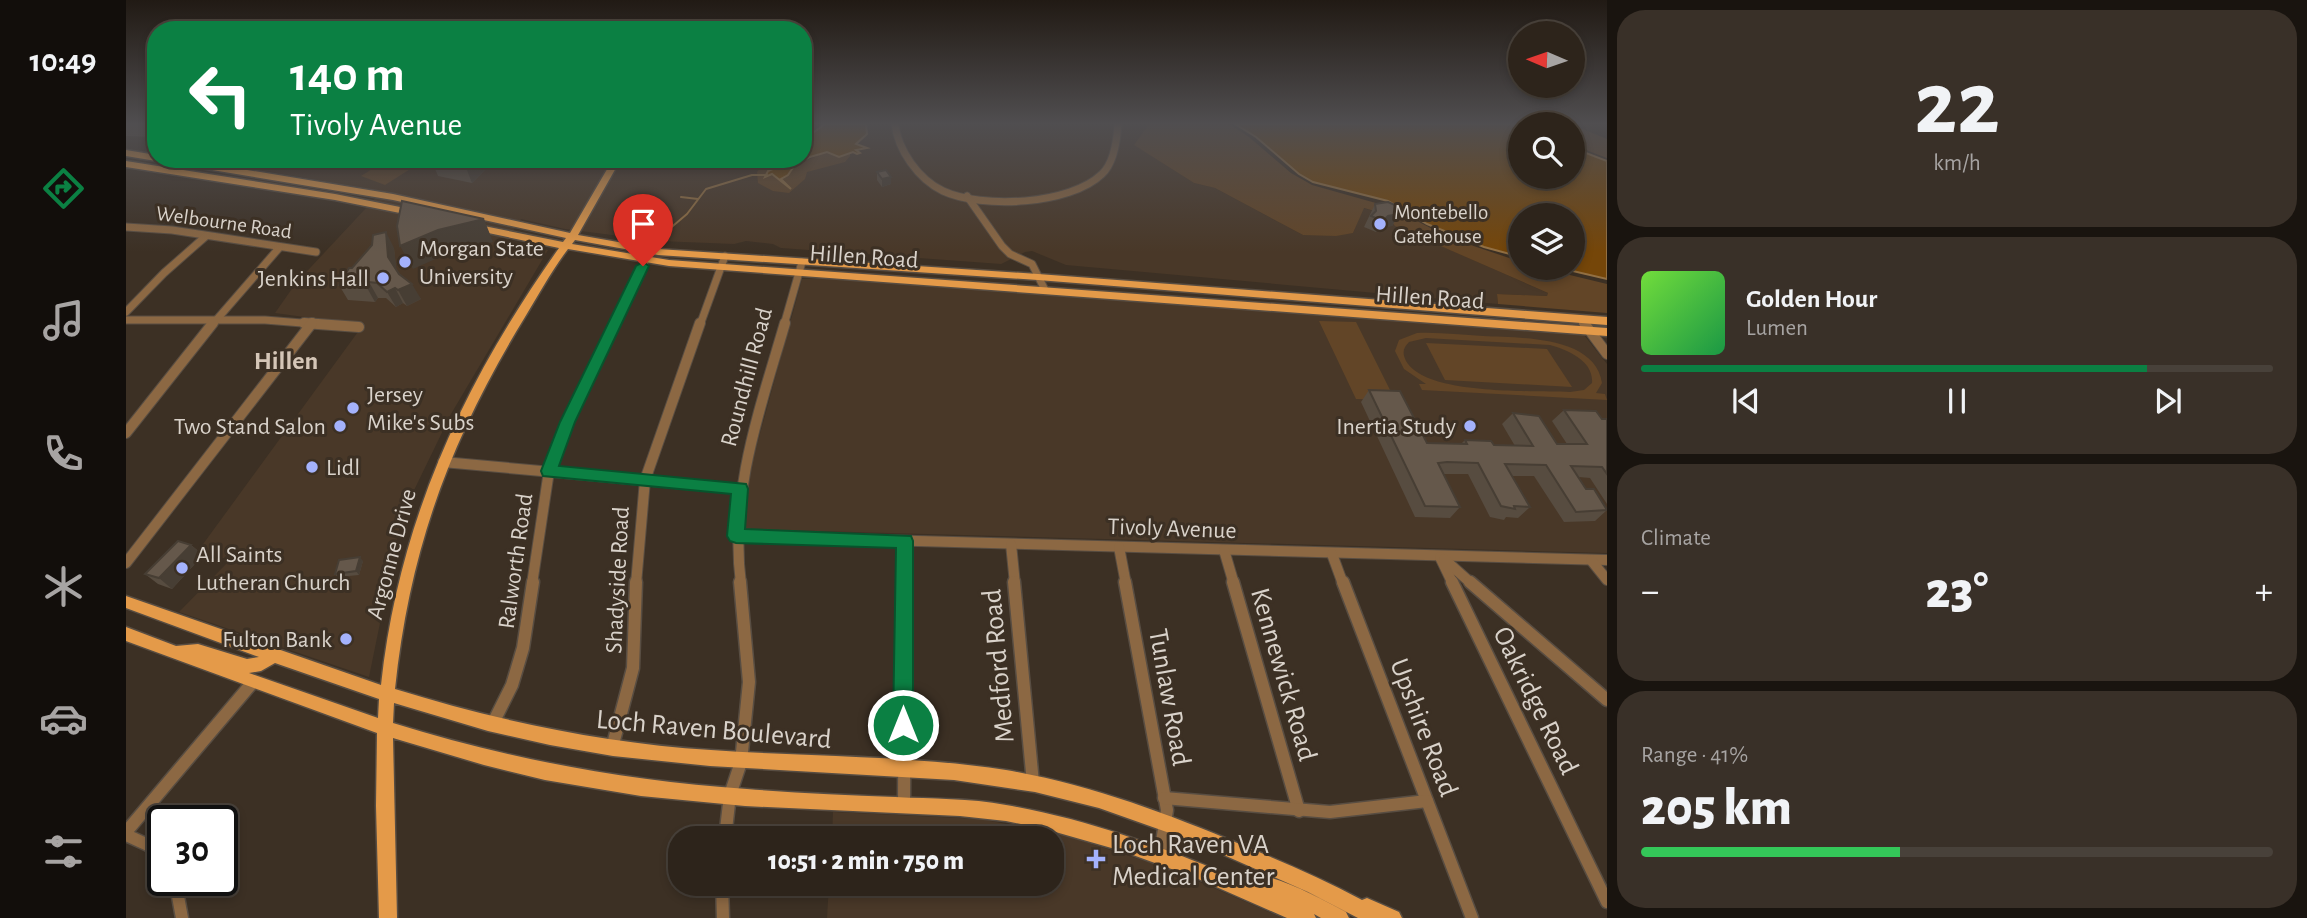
<!DOCTYPE html>
<meta charset="utf-8">
<style>
:root{--surface:#2d241b;--page:#393028;--text:#f1f3f6;--muted:#a7a4a3;--line:#48413a;--accent:#0b8043}
body{margin:0;font-family:"Alegreya Sans",sans-serif;background:var(--page);color:var(--text);height:100vh;display:flex;flex-direction:column;font-size:26px;white-space:nowrap}
*{box-sizing:border-box;margin:0}
p{font-size:23px;color:var(--muted)}
.icon{flex:none;width:38px;height:38px;fill:none;stroke:currentColor;stroke-width:2;stroke-linecap:round;stroke-linejoin:round}
.map{position:relative;flex:1;overflow:hidden}
.details{display:flex;flex-direction:column;gap:10px;padding:10px;background:#19140f;width:700px}
.details>*{flex:none}
.guide{position:absolute;left:21px;top:21px;width:665px;height:147px;border-radius:28px;box-shadow:0 4px 10px #0003,0 0 0 2px var(--line);background:#0b8043;color:#fff;overflow:hidden}
.needle{width:46px;rotate:272deg}
.tools{position:absolute;left:1382px;top:21px;display:grid;gap:14px}
.tools a{display:grid;place-items:center;width:77px;height:77px;border-radius:50%;background:var(--surface);box-shadow:0 4px 10px #0003,0 0 0 2px var(--line);font-size:35px}
.speed{position:absolute;left:21px;top:805px;display:flex;gap:14px;font-size:35px;font-weight:700;text-align:center}
.speed>*{display:grid;place-content:center;width:91px;height:91px;border-radius:50%;background:var(--surface);box-shadow:0 4px 10px #0003,0 0 0 2px var(--line);line-height:1}
.speed .limit{border:4px solid #111;border-radius:10px;background:#fff;color:#111}
.pin{position:absolute;display:grid;place-items:center;width:60px;height:60px;color:#fff;margin:-72px -30px;border-radius:50% 50% 50% 0;rotate:-45deg;box-shadow:0 0 7px #0007}
.pin .icon{rotate:45deg}
.me{position:absolute;width:77px;margin:-38px;rotate:0deg;stroke-linejoin:round;filter:drop-shadow(0 0 5px #0008)}
.turn{display:flex;align-items:center;gap:24px;height:147px;padding:0 28px;font-size:32px}
.turn .icon{width:91px;height:91px;stroke-width:2.5}
.turn b{display:block;font-size:49px;line-height:60px}
.big{font-size:52px;font-weight:800;line-height:1.1}
.details .card{flex:1;display:flex;flex-direction:column;justify-content:center;gap:10px;min-width:0;padding:0 24px;border-radius:28px;background:var(--page)}
.details .dial{align-items:center;gap:0}
.dial b{font-size:91px;line-height:1}
.song{display:flex;align-items:center;gap:21px}
.cover{width:84px;height:84px;border-radius:10px;background:linear-gradient(135deg,hsl(100 70% 55%),hsl(140 70% 35%))}
.played{height:7px;border-radius:4px;background:linear-gradient(90deg,var(--accent) 80%,var(--line) 80%)}
.keys{display:flex;justify-content:space-around;direction:ltr}
.heat{display:flex;justify-content:space-between;align-items:center;font-size:38px;direction:ltr}
.charge{height:10px;border-radius:5px;background:linear-gradient(90deg,#34c759 41%,var(--line) 0)}
.trip{position:absolute;left:542px;top:826px;width:396px;height:70px;border-radius:28px;background:var(--surface);box-shadow:0 4px 10px #0003,0 0 0 2px var(--line);font-weight:800;line-height:70px;text-align:center}
main{display:flex;flex:1;min-height:0}
.menu{display:flex;flex-direction:column;width:126px;justify-content:space-around;align-items:center;background:#120e0b;color:var(--muted)}
.menu .icon{width:49px;height:49px}
.menu .selected{color:var(--accent)}
.menu b{font-size:32px;color:var(--text)}
.map>svg:first-child{display:block}
</style>
<main>
<nav class="menu">
<b>10:49</b>
<svg class="icon selected" aria-label="directions" viewBox="0 0 24 24"><path d="M12 3l9 9-9 9-9-9zM9 14v-3h6M13 9l2 2-2 2"/></svg>
<svg class="icon" aria-label="music" viewBox="0 0 24 24"><path d="M9 18V5l10-2v13"/><circle cx="6" cy="18" r="3"/><circle cx="16" cy="16" r="3"/></svg>
<svg class="icon" aria-label="phone" viewBox="0 0 24 24"><path d="M5 4h4l2 5-3 2q2 4 5 5l2-3 5 2v4C11 20 4 13 5 4z"/></svg>
<svg class="icon" aria-label="climate" viewBox="0 0 24 24"><path d="M12 3v18M4 7l16 10M4 17L20 7"/></svg>
<svg class="icon" aria-label="car" viewBox="0 0 24 24"><path d="M5 17H2v-5l4-1 3-4h7l3 4 3 1v5h-3M9 17h6M6 11h13"/><circle cx="7" cy="17" r="2"/><circle cx="17" cy="17" r="2"/></svg>
<svg class="icon" aria-label="filters" viewBox="0 0 24 24"><path d="M4 7h16M4 17h16"/><circle cx="9" cy="7" r="2"/><circle cx="15" cy="17" r="2"/></svg>
</nav>
<div class="map">
<svg width="1481" height="918" viewBox="0 0 1481 918">
<rect width="100%" height="100%" fill="#3c3024"/>
<g fill="#493828">
<polygon points="677,124 1023,124 1009,145 1068,183 1089,188 1177,235 1227,233 1237,208 1259,214 1268,219 1270,226 1422,293 1421,296 1371,294 1372,304 940,265 906,251 899,252 875,264 655,248 647,244 620,241 608,244 533,241 439,229 395,219 381,240 422,250 325,414 276,515 243,677 53,612 104,560 72,551 237,325 149,313 170,283 256,191 70,159 677,159"/>
<polygon points="693,278 1458,335 1481,364 1481,553 619,529 616,525 623,474 676,279"/>
<polygon points="707,812 854,819 938,835 1044,869 1157,918 701,918 703,884 926,884 926,838 706,838"/>
</g>
<g fill="#624527" fill-rule="evenodd">
<polygon points="1023,124 1103,124 1123,137 1165,173 1186,185 1264,207 1324,238 1395,262 1395,268 1415,268 1481,284 1481,313 1372,304 1371,294 1421,296 1422,293 1269,226 1259,214 1238,208 1227,233 1210,236 1177,235 1089,188 1068,183 1008,145"/>
<polygon points="1447,125 1481,139 1481,158 1447,145"/>
<path d="M698,153H724V156L719,162L681,172L679,179L663,193L647,191L632,183L631,172C639,161 646,159 660,159C653,166 643,169 639,177L645,174L652,177L665,188L655,178L662,175L667,166Z"/>
<polygon points="262,159 289,166 259,185 235,176"/>
<polygon points="1193,321 1230,322 1269,400 1230,399"/>
<path d="M1291,333C1313,332 1335,335 1357,336C1392,338 1469,335 1476,383L1470,393L1479,394L1481,400L1296,390L1293,384H1300L1278,369L1269,351L1273,340ZM1300,338L1424,345C1442,350 1468,361 1466,383L1458,390L1444,392C1406,390 1300,396 1280,361C1276,353 1277,348 1283,342Z"/>
<polygon points="1300,343 1421,349 1446,387 1319,380"/>
</g>
<g fill="#754609" stroke="#937043" stroke-width="2">
<polygon points="699,124 740,124 741,134 730,144 741,148 730,150 734,153 731,154 727,152 713,157 701,152 684,157 668,166 662,175 655,179 665,189 646,174 639,177 642,171 652,167 660,159 677,159 677,148 682,143 680,138"/>
<polygon points="1109,124 1395,124 1395,177 1447,177 1447,148 1481,161 1481,279 1434,268 1447,268 1447,215 1395,215 1395,257 1358,247 1301,224 1262,201 1187,182 1173,174 1130,137"/>
</g>
<g fill="none" stroke-linecap="round" stroke-linejoin="round">
<g stroke="#937043" stroke-width="2">
<polyline points="555,197 572,199"/>
<polyline points="535,236 561,214 580,189 626,175 641,175"/>
</g>
<defs>
<g id="minor-far2">
<path d="M769,124C772,150 792,179 817,191C856,209 944,205 976,174C988,163 991,140 992,124"/>
<polyline points="841,196 876,246 884,254 906,264 919,290"/>
<polyline points="0,227 46,230 190,252"/>
<polyline points="0,312 38,273 80,236"/>
<polyline points="1455,319 1459,325"/>
<polyline points="0,320 139,320 201,325"/>
<polyline points="86,325 153,248"/>
<polyline points="185,325 187,322"/>
<polyline points="489,325 524,251"/>
<polyline points="574,325 599,256"/>
<polyline points="658,325 676,262"/>
</g>
<g id="minor-far1">
<polyline points="178,323 233,327"/>
<polyline points="1458,323 1481,354"/>
<polyline points="0,433 87,323"/>
<polyline points="317,462 614,489"/>
<polyline points="610,536 1481,560"/>
<polyline points="885,544 889,584"/>
<polyline points="993,547 1000,584"/>
<polyline points="1098,550 1108,584"/>
<polyline points="1206,554 1217,584"/>
<polyline points="1314,557 1327,584"/>
<polyline points="1318,559 1346,584"/>
<polyline points="1465,560 1481,580"/>
<polyline points="0,563 186,323"/>
<polyline points="406,584 423,471 442,422 490,323"/>
<polyline points="510,584 519,480 574,323"/>
<path d="M615,584C603,493 634,409 659,323"/>
<polyline points="779,584 779,541"/>
</g>
<g id="minor">
<polyline points="888,582 907,783"/>
<polyline points="999,582 1041,810 1034,855"/>
<polyline points="1107,582 1173,811"/>
<polyline points="1217,582 1346,918"/>
<polyline points="1326,582 1481,902"/>
<polyline points="1344,582 1481,700"/>
<polyline points="366,725 386,685 397,648 407,582"/>
<polyline points="486,748 507,668 510,582"/>
<polyline points="1038,798 1204,812 1301,801"/>
<polyline points="778,806 779,582"/>
<polyline points="0,832 127,682"/>
<polyline points="0,835 22,845 37,857"/>
<polyline points="599,838 604,795 615,762 623,682 614,582"/>
<polyline points="49,880 56,918"/>
<polyline points="596,884 597,918"/>
</g>
<g id="major">
<polygon points="0,150 30,155 30,159 33,159 30,161 0,156"/>
<path d="M34,159H55L267,194L444,233L487,159H495L452,235L532,249L912,274L1481,317V325L912,280L532,255L449,240L446,244L543,260L1481,328V336L543,266L442,249C426,270 413,294 399,317C325,438 284,547 269,689C372,721 477,743 585,750C683,757 783,755 880,770C962,784 1040,813 1116,845C1157,862 1197,879 1236,900L1241,898L1273,912L1276,918H1232L1182,892L1066,841L973,808L909,792L828,780L584,766L487,756L424,745L362,731L268,703L267,723C383,759 500,781 621,789C670,793 720,795 769,797C806,799 844,798 880,805C957,818 1031,845 1103,875C1139,866 1189,896 1220,912L1223,918H1195L1188,914L1190,918H1161L1070,878L996,851L919,829L880,821L834,816L619,806L515,796L419,780L358,765L267,738L271,918H253L250,806L251,733L0,641V627L50,646L72,644L121,659L133,657L0,608V596L255,685C273,520 338,382 433,248L348,230L343,227L348,224L437,242L440,238L267,200L38,162ZM149,663L253,699L252,718L123,673L135,671Z"/>
<polygon points="0,161 209,194 289,210 294,213 289,216 209,200 0,167"/>
</g>
</defs>
<use href="#minor-far2" stroke="#584d42" stroke-width="9"/>
<use href="#minor-far1" stroke="#584d42" stroke-width="12"/>
<use href="#minor" stroke="#584d42" stroke-width="15"/>
<use href="#major" stroke="#584d42" stroke-width="3"/>
<use href="#minor-far2" stroke="#8c6843" stroke-width="7"/>
<use href="#minor-far1" stroke="#8c6843" stroke-width="10"/>
<use href="#minor" stroke="#8c6843" stroke-width="12"/>
<use href="#major" fill="#e49a49" fill-rule="evenodd"/>
</g>
<g fill="#574c40">
<polygon points="0,124 30,124 30,137 0,136"/>
<polygon points="195,159 212,159 205,163"/>
<polygon points="305,159 369,159 358,163 360,169 346,183 312,176"/>
<polygon points="751,172 765,184 756,187 751,180"/>
<polygon points="1249,204 1273,214 1266,226 1256,227 1250,232 1238,227"/>
<polygon points="268,248 270,269 295,299 281,306 277,303 270,307 260,298 252,298 249,302 222,300 213,285 226,268"/>
<polygon points="1243,390 1301,443 1335,444 1339,440 1368,445 1389,446 1376,424 1387,413 1431,444 1441,444 1426,421 1438,410 1476,419 1481,419 1481,504 1464,478 1453,477 1460,489 1481,510 1469,521 1438,522 1408,476 1386,476 1404,507 1392,518 1380,517 1378,520 1364,517 1342,474 1317,474 1334,507 1324,518 1289,517 1235,402"/>
<polygon points="65,545 77,555 46,589 32,584 19,574"/>
<polygon points="237,561 233,575 212,577 209,574"/>
</g>
<g fill="#473e34">
<polygon points="338,159 369,159 358,163 360,169 346,183 337,160"/>
<polygon points="765,177 765,184 756,187 756,179"/>
<polygon points="1273,214 1266,226 1256,227 1250,232 1257,221 1262,216"/>
<polygon points="358,219 367,242 323,253 287,269 274,246 312,230"/>
<polygon points="260,232 268,248 271,272 262,257"/>
<polygon points="243,282 252,298 249,302 240,286"/>
<polygon points="286,284 295,299 281,306 272,290"/>
<polygon points="269,288 277,303 270,307 261,292"/>
<polygon points="65,545 77,555 46,589 33,578"/>
<polygon points="234,557 237,561 233,575 230,571"/>
</g>
<g fill="#65584b" stroke="#473e34" stroke-width="2">
<polygon points="760,170 765,177 756,179 751,172"/>
<polygon points="276,201 358,219 312,230 274,246 271,226"/>
<polygon points="1262,202 1271,206 1273,214 1262,216 1257,221 1245,216 1250,211 1249,204"/>
<polygon points="260,232 262,257 273,274 286,284 272,290 269,288 261,292 251,283 243,282 240,286 213,285 223,268 226,268 246,245 247,235"/>
<polygon points="1243,390 1274,391 1301,443 1341,444 1339,440 1365,441 1368,445 1407,446 1387,413 1413,416 1431,444 1461,444 1438,410 1470,411 1476,419 1481,419 1481,474 1476,467 1445,466 1460,489 1468,489 1481,510 1450,512 1420,465 1379,464 1404,507 1388,506 1389,509 1375,506 1352,463 1321,462 1312,463 1334,507 1299,506"/>
<polygon points="52,541 65,545 33,578 19,574"/>
<polygon points="234,557 230,571 209,574 213,560"/>
</g>
<linearGradient id="sky" x2="0" y2="1"><stop stop-color="#211a14"/><stop offset="0.49" stop-color="#504e50"/><stop offset="1" stop-color="#504e50" stop-opacity="0"/></linearGradient>
<rect width="1481" height="252" fill="url(#sky)"/>
<polygon fill="#0b8043" stroke="#07532c" stroke-width="2" points="517,262 523,266 449,422 433,466 620,484 622,489 619,529 785,536 787,541 787,725 784,732 777,735 770,732 767,725 770,548 610,543 604,541 601,536 605,494 417,476 415,471 434,422 510,266"/>
<g fill="#a4b2fc" stroke="#3c3024" stroke-width="2.5">
<circle cx="1254" cy="224" r="7"/>
<circle cx="279" cy="262" r="7"/>
<circle cx="257" cy="278" r="7"/>
<circle cx="227" cy="408" r="7"/>
<circle cx="214" cy="426" r="7"/>
<circle cx="1344" cy="426" r="7"/>
<circle cx="186" cy="467" r="7"/>
<circle cx="56" cy="568" r="7"/>
<circle cx="220" cy="639" r="7"/>
<path d="M966.5 848.5h7v7h7v7h-7v7h-7v-7h-7v-7h7z"/>
</g>
<g text-anchor="middle" stroke-width="6" stroke-linejoin="round" paint-order="stroke">
<g font-size="21" fill="#d9d2ca" stroke="#3c3024" text-anchor="start">
<text x="1268" y="219">Montebello<tspan x="1268" dy="24">Gatehouse</tspan></text>
</g>
<g font-size="21" fill="#d9d2ca" stroke="#3c3024">
<text transform="translate(98 222) rotate(8)" y="7">Welbourne Road</text>
</g>
<g font-size="24" fill="#d9d2ca" stroke="#3c3024" text-anchor="start">
<text x="293" y="256">Morgan State<tspan x="293" dy="28">University</tspan></text>
<text x="243" y="286" text-anchor="end">Jenkins Hall</text>
<text x="241" y="402">Jersey<tspan x="241" dy="28">Mike's Subs</tspan></text>
<text x="200" y="434" text-anchor="end">Two Stand Salon</text>
<text x="1330" y="434" text-anchor="end">Inertia Study</text>
<text x="200" y="475">Lidl</text>
<text x="70" y="562">All Saints<tspan x="70" dy="28">Lutheran Church</tspan></text>
<text x="206" y="647" text-anchor="end">Fulton Bank</text>
</g>
<g font-size="24" fill="#d9d2ca" stroke="#3c3024">
<text transform="translate(738 256) rotate(4)" y="8">Hillen Road</text>
<text transform="translate(1304 297) rotate(4)" y="8">Hillen Road</text>
<text transform="translate(620 377) rotate(-75)" y="8">Roundhill Road</text>
<text transform="translate(1046 528) rotate(2)" y="8">Tivoly Avenue</text>
<text transform="translate(265 554) rotate(-75)" y="8">Argonne Drive</text>
<text transform="translate(389 561) rotate(-82)" y="8">Ralworth Road</text>
<text transform="translate(491 580) rotate(-87)" y="8">Shadyside Road</text>
</g>
<g font-size="26" font-weight="bold" fill="#d5c6b7" stroke="#3c3024">
<text x="160" y="369">Hillen</text>
</g>
<g font-size="28" fill="#d9d2ca" stroke="#3c3024">
<text transform="translate(871 666) rotate(-95)" y="10">Medford Road</text>
<text transform="translate(1159 674) rotate(74)" y="10">Kennewick Road</text>
<text transform="translate(1045 697) rotate(80)" y="10">Tunlaw Road</text>
<text transform="translate(1411 700) rotate(64)" y="10">Oakridge Road</text>
<text transform="translate(1299 727) rotate(69)" y="10">Upshire Road</text>
<text transform="translate(588 728) rotate(5)" y="10">Loch Raven Boulevard</text>
</g>
<g font-size="28" fill="#d9d2ca" stroke="#3c3024" text-anchor="start">
<text x="986" y="853">Loch Raven VA<tspan x="986" dy="32">Medical Center</tspan></text>
</g>
</g>
</svg>
<div class="tools">
<a><svg class="needle" viewBox="-14 -14 28 28"><path d="M0-13l5 13h-10z" fill="#e53935"/><path d="M0 13l5-13h-10z" fill="#a7a4a3"/></svg></a>
<a><svg class="icon" aria-label="search" viewBox="0 0 24 24"><circle cx="10" cy="10" r="6"/><path d="M15 15l6 6"/></svg></a>
<a><svg class="icon" aria-label="layers" viewBox="0 0 24 24"><path d="M12 4l9 5-9 5-9-5zM3 14l9 5 9-5"/></svg></a>
</div>
<div class="speed"><div class="limit">30</div></div>
<div class="pin" style="left:517px;top:266px;background:#d93025"><svg class="icon" aria-label="arrive" viewBox="0 0 24 24"><path d="M6 21V4h12l-3 4 3 4H6"/></svg></div>
<svg class="me" style="left:777px;top:725px" viewBox="-20 -20 40 40"><circle r="17" fill="#0b8043" stroke="#fff" stroke-width="3"/><path d="M0-11L8 9 0 5-8 9z" fill="#fff"/></svg>
<div class="trip">10:51 · 2 min · 750 m</div>
<div class="guide">
<div class="turn"><svg class="icon" aria-label="left" viewBox="0 0 24 24"><path d="M17 20v-9H6M10 6l-5 5 5 5"/></svg><div><b>140 m</b>Tivoly Avenue</div></div>
</div>
</div>
<section class="details">
<div class="card dial"><b>22</b><p>km/h</p></div>
<div class="card">
<div class="song"><i class="cover"></i><div><b>Golden Hour</b><p>Lumen</p></div></div>
<div class="played"></div>
<div class="keys"><svg class="icon" aria-label="previous" viewBox="0 0 24 24"><path d="M18 5L8 12l10 7zM5 5v14"/></svg><svg class="icon" aria-label="pause" viewBox="0 0 24 24"><path d="M8 5v14M16 5v14"/></svg><svg class="icon" aria-label="next" viewBox="0 0 24 24"><path d="M6 5l10 7-10 7zM19 5v14"/></svg></div>
</div>
<div class="card"><p>Climate</p>
<div class="heat"><a>−</a><b class="big">23°</b><a>+</a></div>
</div>
<div class="card"><p>Range · 41%</p><b class="big">205 km</b><div class="charge"></div></div>
</section>
</main>
